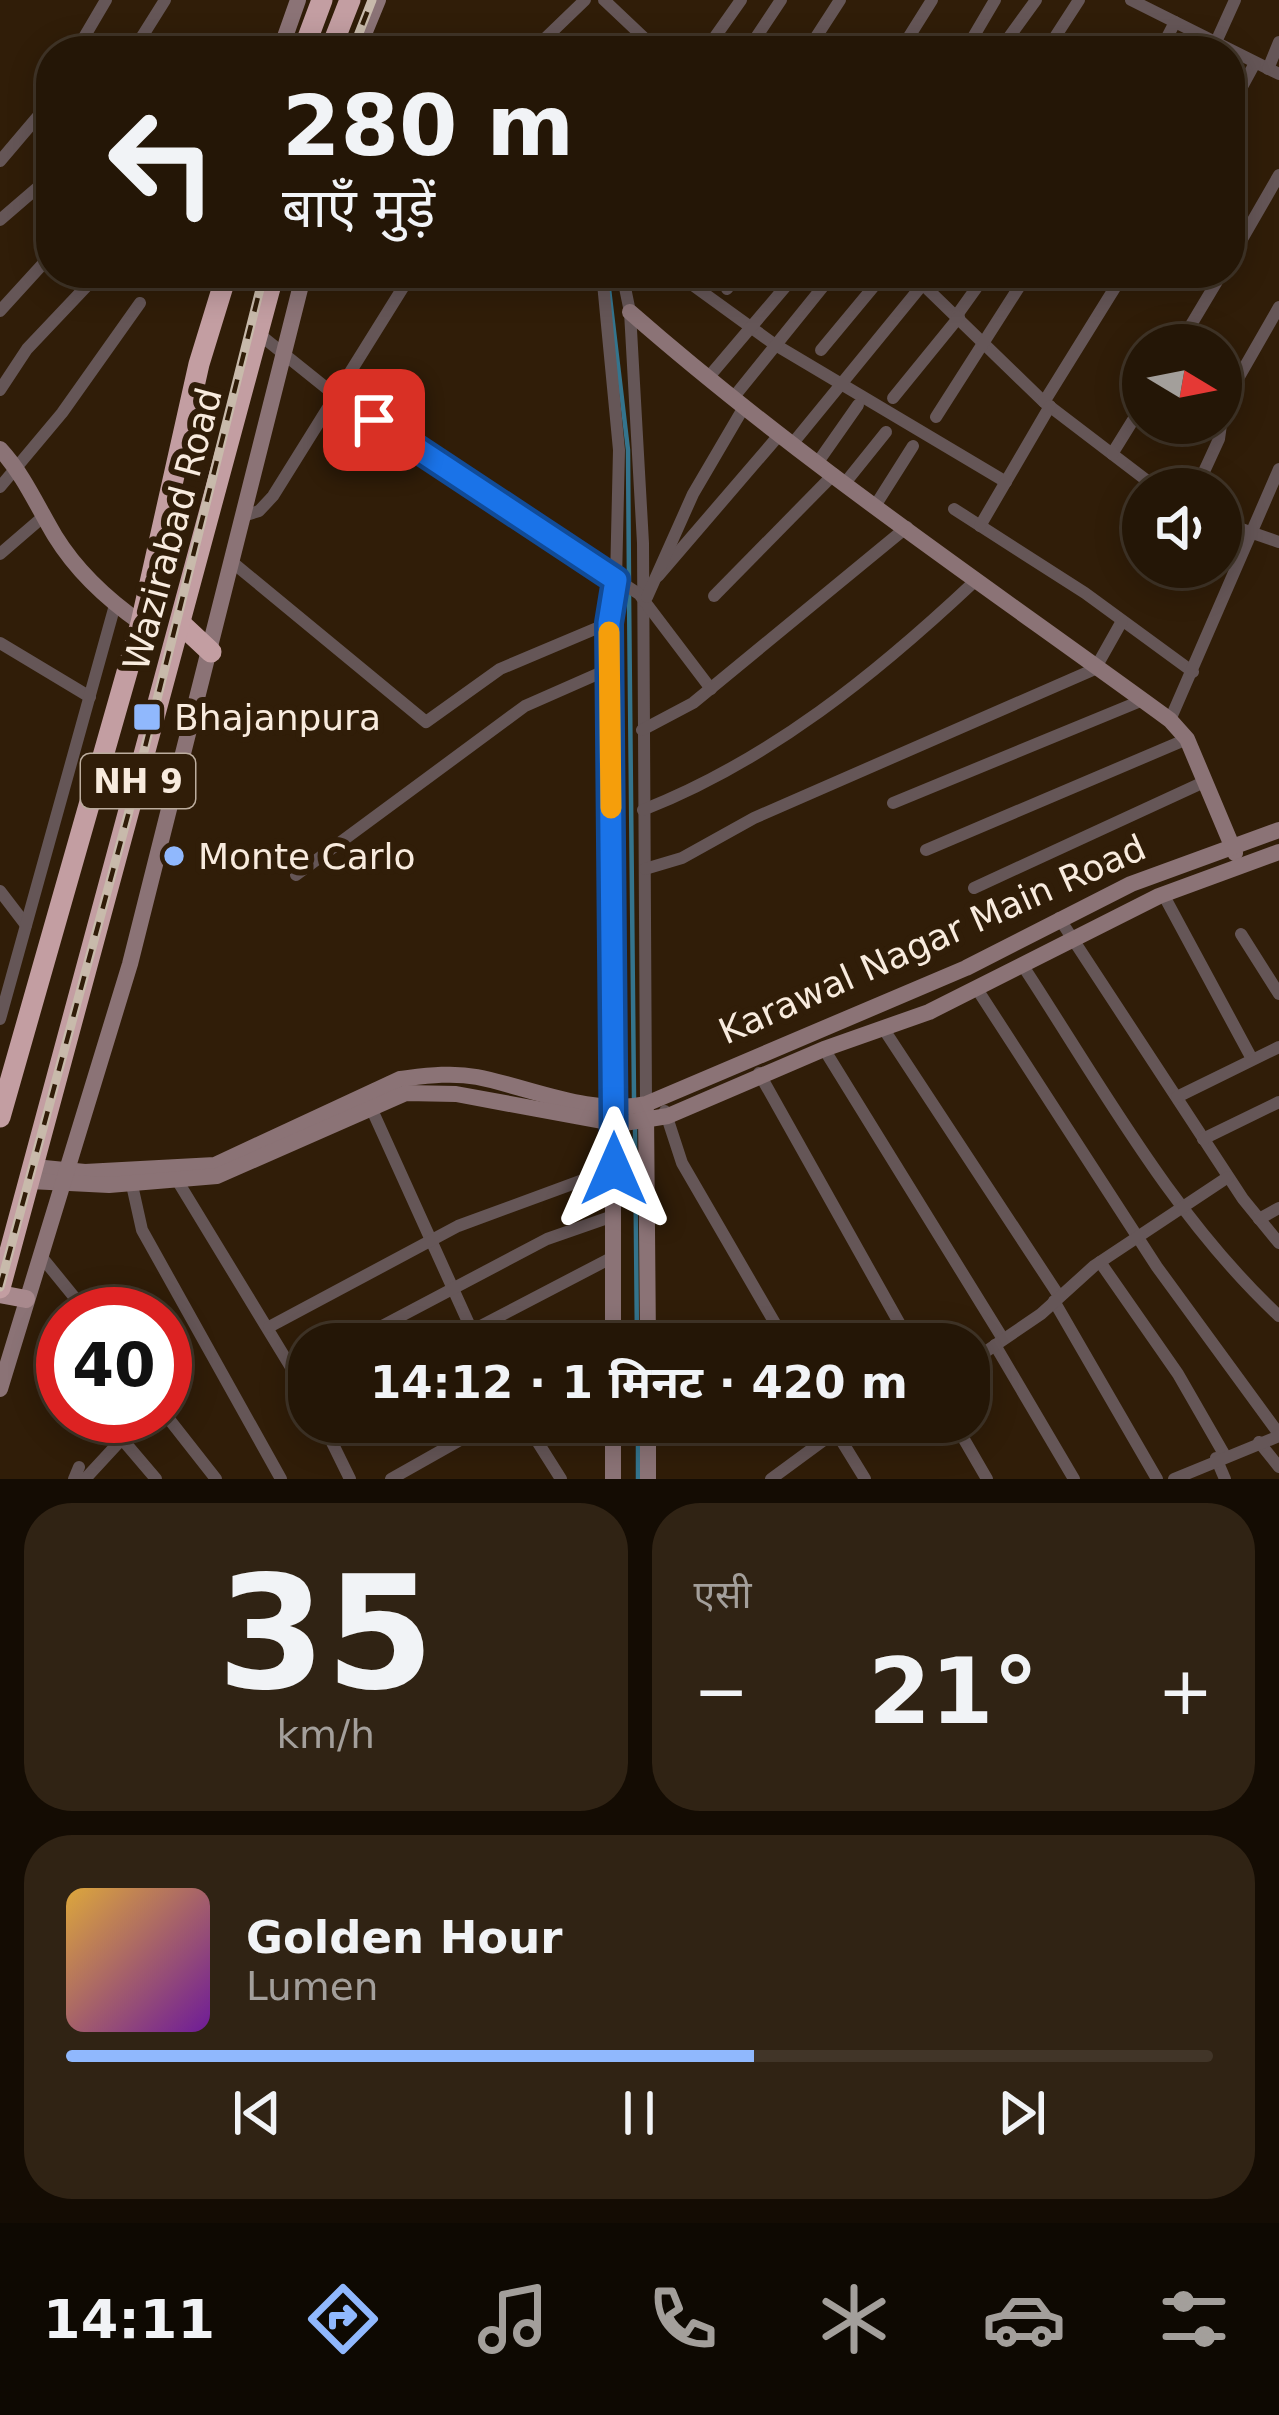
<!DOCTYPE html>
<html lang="hi">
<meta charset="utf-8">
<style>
:root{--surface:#241606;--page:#302314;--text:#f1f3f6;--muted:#a39f9b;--line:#413528;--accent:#90b8fd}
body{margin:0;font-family:"DejaVu Sans","Noto Sans Devanagari",sans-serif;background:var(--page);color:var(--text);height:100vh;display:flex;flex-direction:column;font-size:45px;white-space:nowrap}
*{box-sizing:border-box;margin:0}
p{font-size:39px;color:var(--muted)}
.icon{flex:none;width:66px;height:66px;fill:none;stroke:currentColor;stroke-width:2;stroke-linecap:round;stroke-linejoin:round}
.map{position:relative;height:1479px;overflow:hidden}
.drawer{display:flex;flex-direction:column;gap:24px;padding:24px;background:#140c03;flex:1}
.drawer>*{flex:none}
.top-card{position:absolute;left:36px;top:36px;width:1209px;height:252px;border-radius:48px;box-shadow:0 6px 30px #0003,0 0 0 3px var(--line);background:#241606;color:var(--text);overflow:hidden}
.needle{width:78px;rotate:100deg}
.fabs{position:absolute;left:1122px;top:324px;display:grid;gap:24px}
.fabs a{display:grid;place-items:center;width:120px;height:120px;border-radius:50%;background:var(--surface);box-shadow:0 6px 30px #0003,0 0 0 3px var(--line);font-size:60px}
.speed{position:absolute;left:36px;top:1287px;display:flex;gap:24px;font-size:60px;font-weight:700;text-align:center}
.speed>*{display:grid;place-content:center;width:156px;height:156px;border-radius:50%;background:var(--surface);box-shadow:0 6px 30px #0003,0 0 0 3px var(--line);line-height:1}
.speed .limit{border:18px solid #d22;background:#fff;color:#111}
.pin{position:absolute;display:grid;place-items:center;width:102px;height:102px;color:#fff;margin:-51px;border-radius:24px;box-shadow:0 6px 18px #0006}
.me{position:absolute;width:132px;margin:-66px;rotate:0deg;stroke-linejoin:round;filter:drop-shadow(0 0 9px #0008)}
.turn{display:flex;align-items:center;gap:42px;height:252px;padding:0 48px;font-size:54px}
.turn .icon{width:156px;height:156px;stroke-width:2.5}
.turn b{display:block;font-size:84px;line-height:102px}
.big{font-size:90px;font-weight:700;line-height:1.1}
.drawer .widget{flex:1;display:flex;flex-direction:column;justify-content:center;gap:18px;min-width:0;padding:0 42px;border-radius:48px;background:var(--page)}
.drawer .dial{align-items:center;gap:0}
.dial b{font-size:156px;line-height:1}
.song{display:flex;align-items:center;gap:36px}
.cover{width:144px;height:144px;border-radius:18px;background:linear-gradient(135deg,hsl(40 70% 55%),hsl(280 70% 35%))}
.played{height:12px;border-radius:6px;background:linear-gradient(90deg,var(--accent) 60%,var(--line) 60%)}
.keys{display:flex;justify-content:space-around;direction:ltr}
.heat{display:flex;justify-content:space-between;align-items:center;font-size:66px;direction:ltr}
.drawer .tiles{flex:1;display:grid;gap:24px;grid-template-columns:1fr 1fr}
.widget:last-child{grid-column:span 2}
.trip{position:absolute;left:288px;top:1323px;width:702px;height:120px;border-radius:48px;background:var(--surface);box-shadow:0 6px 30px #0003,0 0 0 3px var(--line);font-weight:700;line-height:120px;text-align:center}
.tabs{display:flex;height:192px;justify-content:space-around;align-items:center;background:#0e0902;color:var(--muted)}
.tabs .icon{width:84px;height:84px}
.tabs .current{color:var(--accent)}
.tabs b{font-size:54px;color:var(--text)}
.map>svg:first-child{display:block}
</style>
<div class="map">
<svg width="1279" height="1479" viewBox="0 0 1279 1479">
<rect width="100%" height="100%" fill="#301d08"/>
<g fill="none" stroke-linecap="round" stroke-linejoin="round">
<g stroke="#34748d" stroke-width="4.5">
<polyline points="609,289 628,450 629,582"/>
<polyline points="629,594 634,1098"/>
<polyline points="635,1128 637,1344"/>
<polyline points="638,1422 638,1479"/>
</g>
<g stroke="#655657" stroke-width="12">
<polyline points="604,0 658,51"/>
<polyline points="1131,0 1279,74"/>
<polyline points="1216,42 1235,0"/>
<polyline points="76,51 106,0"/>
<polyline points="133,51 165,0"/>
<polyline points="532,51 585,0"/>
<polyline points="705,51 741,0"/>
<polyline points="747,51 781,0"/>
<polyline points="807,51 840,0"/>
<polyline points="900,51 932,0"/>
<polyline points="965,51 995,0"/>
<polyline points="999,51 1036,0"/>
<polyline points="1046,51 1079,0"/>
<polyline points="1160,51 1175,22"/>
<polyline points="1268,69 1279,42"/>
<polyline points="1230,109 1255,63"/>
<polyline points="0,161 51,101"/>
<polyline points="0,220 51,176"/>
<polyline points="1230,260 1279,175"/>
<polyline points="602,273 619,450 616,580 609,623 613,1109"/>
<polyline points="622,273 630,312 643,543 646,1104"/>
<polyline points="676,273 774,344 1006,482"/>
<polyline points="911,273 1044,402 1158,489"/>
<polyline points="727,289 739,273"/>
<polyline points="0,311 51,255"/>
<polyline points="957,315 987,273"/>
<polyline points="259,334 335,395 639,594 711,689"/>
<polyline points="1179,345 1222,273"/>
<polyline points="821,350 885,273"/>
<polyline points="707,379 797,273"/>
<polyline points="0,390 27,349 99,273"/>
<polyline points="733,398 834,273"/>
<polyline points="893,398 959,317"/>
<polyline points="1044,402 1124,273"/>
<polyline points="936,417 1028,273"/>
<polyline points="793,443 923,284"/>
<polyline points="1112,454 1143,404"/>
<polyline points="818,462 858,405"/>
<polyline points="845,483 886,432"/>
<polyline points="0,487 62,413 140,303"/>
<polyline points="1196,489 1219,439 1224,403 1279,307"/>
<polyline points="875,506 913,446"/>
<polyline points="954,509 1085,593 1193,672"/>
<polyline points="243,516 259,511 273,496 412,273"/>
<polyline points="1221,522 1279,542"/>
<polyline points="980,526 1050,406"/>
<polyline points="0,554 44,516"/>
<polyline points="232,562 426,722 500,669 609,623"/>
<polyline points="658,576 780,434"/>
<polyline points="714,596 834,474"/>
<polyline points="647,597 693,494 744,407"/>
<polyline points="0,643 90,697"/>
<polyline points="1170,720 1279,469"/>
<polyline points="642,730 693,703 907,527"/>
<polyline points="893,803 1143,700"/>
<path d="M643,810C770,760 876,674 974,582"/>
<polyline points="926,850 1187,739"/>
<polyline points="645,869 682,858 754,818 1095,669 1122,621"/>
<polyline points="296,875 525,706 609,669"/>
<polyline points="974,888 1204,782"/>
<polyline points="0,891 26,925"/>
<polyline points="1163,894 1252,1059"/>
<polyline points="1059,918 1243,1199 1279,1243"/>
<polyline points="1241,934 1279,994"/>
<path d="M1023,966C1102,1087 1173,1217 1279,1316"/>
<polyline points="977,989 1157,1267 1279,1434"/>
<polyline points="0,1019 115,605"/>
<polyline points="883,1028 1059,1296"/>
<polyline points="824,1049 1003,1339"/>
<polyline points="759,1073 911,1344"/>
<polyline points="1177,1097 1279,1047"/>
<polyline points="368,1101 478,1344"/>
<polyline points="665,1111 682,1163 787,1344"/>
<polyline points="1203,1139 1279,1102"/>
<polyline points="130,1176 142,1230 281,1479"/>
<polyline points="177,1180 309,1397"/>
<polyline points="1259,1219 1279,1208"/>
<polyline points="40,1255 88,1314"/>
<polyline points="1100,1262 1178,1374 1224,1454"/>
<polyline points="1054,1301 1157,1479"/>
<polyline points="269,1327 458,1226 613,1169"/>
<polyline points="471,1331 613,1257"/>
<polyline points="348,1344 547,1239 613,1216"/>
<polyline points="438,1344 469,1327"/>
<polyline points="995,1345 1074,1479"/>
<polyline points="969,1363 1041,1314 1094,1266 1228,1177"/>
<polyline points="165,1414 216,1479"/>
<polyline points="322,1422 350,1479"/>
<polyline points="525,1422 561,1479"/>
<polyline points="830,1422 865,1479"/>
<polyline points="954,1422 987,1479"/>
<polyline points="1259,1442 1279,1467"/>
<polyline points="1216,1458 1225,1479"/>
<polyline points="74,1479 79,1467"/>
<polyline points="85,1479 122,1439 156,1479"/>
<polyline points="391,1479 492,1422"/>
<polyline points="771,1479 835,1432 857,1422"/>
<polyline points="1174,1479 1279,1436"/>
</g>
<g stroke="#8b7376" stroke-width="16">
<polyline points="280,51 298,0"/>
<polyline points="357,51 378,0"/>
<path d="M630,312C800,461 988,587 1170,720L1187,739L1235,853"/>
<path d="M0,449C24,475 37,506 55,536C76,570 108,600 141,623"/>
<polyline points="646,1111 648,1344"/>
<path d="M34,1167L85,1172L215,1165L400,1079C425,1076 451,1072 477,1077C532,1088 590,1116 646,1104L966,968L1131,884L1279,830"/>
<polyline points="30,1181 109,1185 217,1176 406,1093 456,1094 618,1124 668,1116 824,1049 929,1012 1159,896 1279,852"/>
<polyline points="613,1344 613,1116"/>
<polyline points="0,1389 130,964 304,273"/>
<polyline points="648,1422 648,1479"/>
<polyline points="613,1479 613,1422"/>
</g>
<polyline stroke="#a8898d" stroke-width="18" points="0,1294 26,1299"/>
<g stroke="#c39ea2" stroke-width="21">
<polyline points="303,51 322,0"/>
<polyline points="330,51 350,0"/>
<polyline points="181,624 211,652"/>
<polyline points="0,1117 141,623 199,364 227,273"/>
<polyline points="0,1288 274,273"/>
</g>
<defs>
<g id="rail">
<polyline points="352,51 372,0"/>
<polyline points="0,1287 128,815 264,273"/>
</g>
</defs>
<use href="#rail" stroke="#c8baab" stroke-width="9"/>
<use href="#rail" stroke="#301d08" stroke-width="4.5" stroke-dasharray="14" stroke-linecap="butt"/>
</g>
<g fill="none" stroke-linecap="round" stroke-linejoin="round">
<defs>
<polyline id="route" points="374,420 616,580 609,623 614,1169"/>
</defs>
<use href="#route" stroke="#114b97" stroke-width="30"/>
<use href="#route" stroke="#1a73e8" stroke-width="21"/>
<polyline stroke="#f59e0b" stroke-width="21" points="609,632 611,808"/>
</g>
<g fill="#90b8fd" stroke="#301d08" stroke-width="4.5">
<rect x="132" y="702" width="30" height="30" rx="6"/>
<circle cx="174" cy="856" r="12"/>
</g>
<g text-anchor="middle" stroke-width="12" stroke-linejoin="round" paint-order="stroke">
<rect fill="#301d08" stroke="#bcad9e" stroke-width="3" x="81" y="754" width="114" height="54" rx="9"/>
<g font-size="33" font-weight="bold" fill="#f8ebde">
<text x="138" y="793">NH 9</text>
</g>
<g font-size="36" fill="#f8ebde" stroke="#301d08">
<text transform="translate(172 529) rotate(-75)" y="13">Wazirabad Road</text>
<text transform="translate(932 939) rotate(-24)" y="13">Karawal Nagar Main Road</text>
</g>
<g font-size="36" fill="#f8ebde" stroke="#301d08" text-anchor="start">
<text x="174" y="730">Bhajanpura</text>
<text x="198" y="869">Monte Carlo</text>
</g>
</g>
</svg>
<div class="fabs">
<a><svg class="needle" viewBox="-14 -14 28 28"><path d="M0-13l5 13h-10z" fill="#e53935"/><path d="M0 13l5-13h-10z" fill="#a39f9b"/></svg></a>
<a><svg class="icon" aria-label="sound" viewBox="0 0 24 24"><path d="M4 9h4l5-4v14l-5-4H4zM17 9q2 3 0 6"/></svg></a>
</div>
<div class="speed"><div class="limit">40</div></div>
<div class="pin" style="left:374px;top:420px;background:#d93025"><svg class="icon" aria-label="arrive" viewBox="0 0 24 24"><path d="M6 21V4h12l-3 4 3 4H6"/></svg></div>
<svg class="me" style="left:614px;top:1169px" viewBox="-20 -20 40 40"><path d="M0-17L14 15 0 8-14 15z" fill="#1a73e8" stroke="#fff" stroke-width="4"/></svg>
<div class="trip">14:12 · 1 मिनट · 420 m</div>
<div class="top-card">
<div class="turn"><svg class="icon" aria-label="left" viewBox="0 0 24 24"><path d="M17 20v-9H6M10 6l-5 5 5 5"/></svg><div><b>280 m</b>बाएँ मुड़ें</div></div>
</div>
</div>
<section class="drawer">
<div class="tiles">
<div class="widget dial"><b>35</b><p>km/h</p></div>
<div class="widget"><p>एसी</p>
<div class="heat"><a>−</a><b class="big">21°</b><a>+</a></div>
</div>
<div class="widget">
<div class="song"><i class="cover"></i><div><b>Golden Hour</b><p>Lumen</p></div></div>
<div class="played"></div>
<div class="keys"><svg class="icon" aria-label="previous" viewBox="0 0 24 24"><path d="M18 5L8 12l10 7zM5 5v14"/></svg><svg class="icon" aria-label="pause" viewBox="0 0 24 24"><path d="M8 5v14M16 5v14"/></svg><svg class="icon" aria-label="next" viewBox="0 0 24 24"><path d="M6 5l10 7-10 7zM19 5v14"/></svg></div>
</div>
</div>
</section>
<nav class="tabs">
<b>14:11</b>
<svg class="icon current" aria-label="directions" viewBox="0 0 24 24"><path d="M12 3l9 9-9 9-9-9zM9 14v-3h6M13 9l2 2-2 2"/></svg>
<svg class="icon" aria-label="music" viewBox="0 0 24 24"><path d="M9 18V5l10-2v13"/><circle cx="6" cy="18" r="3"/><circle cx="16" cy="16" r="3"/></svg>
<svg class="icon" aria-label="phone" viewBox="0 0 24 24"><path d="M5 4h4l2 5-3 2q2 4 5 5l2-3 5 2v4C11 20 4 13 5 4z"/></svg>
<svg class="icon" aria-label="climate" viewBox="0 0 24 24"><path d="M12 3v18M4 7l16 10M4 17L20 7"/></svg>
<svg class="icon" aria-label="car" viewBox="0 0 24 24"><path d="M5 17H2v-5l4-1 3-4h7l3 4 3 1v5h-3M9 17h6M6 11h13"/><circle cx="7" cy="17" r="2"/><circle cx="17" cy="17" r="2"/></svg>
<svg class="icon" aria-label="filters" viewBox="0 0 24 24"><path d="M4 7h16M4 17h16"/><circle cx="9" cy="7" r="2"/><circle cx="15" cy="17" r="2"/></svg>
</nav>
